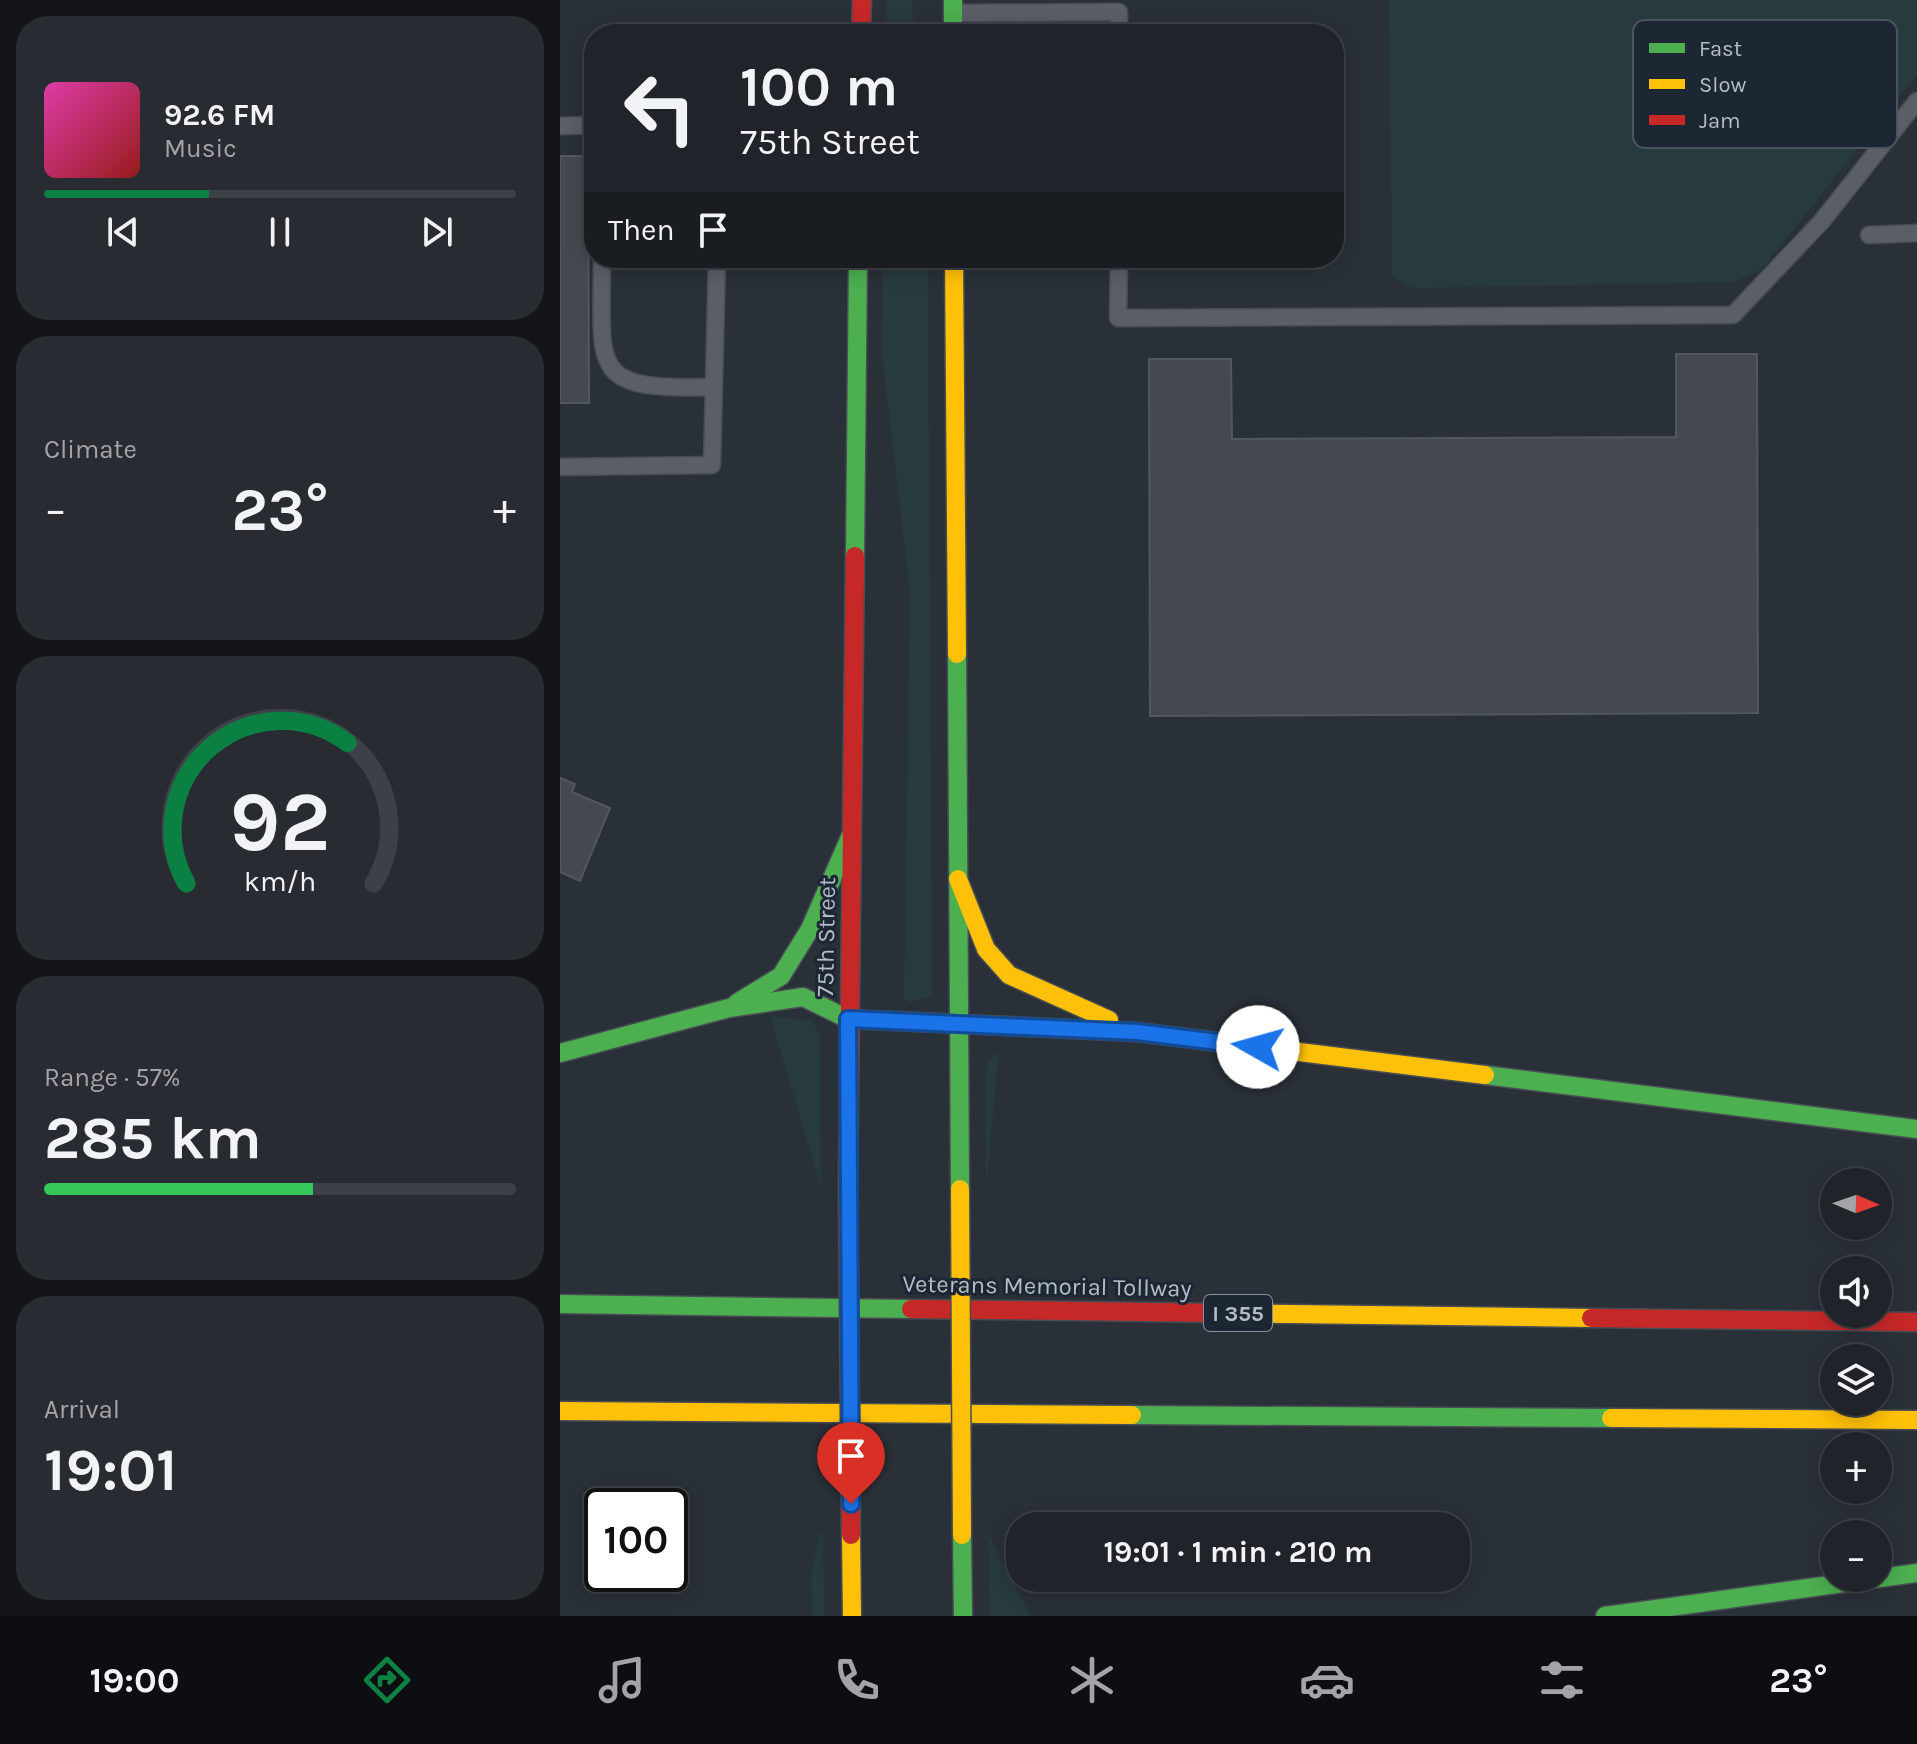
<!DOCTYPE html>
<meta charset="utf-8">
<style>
:root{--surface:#20242a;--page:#282c32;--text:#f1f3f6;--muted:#a2a4a8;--line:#3d4147;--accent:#0b8043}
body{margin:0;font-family:Karla,sans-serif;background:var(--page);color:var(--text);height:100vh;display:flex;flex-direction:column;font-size:30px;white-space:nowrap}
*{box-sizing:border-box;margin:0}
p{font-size:26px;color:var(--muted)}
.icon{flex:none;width:44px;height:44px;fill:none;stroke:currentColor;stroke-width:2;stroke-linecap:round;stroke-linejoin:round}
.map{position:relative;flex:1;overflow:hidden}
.details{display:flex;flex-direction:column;gap:16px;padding:16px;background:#121417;width:560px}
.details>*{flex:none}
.hud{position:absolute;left:24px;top:24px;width:760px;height:244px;border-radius:32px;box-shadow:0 4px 20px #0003,0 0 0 2px var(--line);background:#20242a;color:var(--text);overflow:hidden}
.needle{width:52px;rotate:92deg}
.buttons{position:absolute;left:1260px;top:1168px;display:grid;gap:16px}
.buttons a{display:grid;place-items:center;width:72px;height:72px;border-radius:50%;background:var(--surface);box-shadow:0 4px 20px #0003,0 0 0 2px var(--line);font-size:40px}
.speed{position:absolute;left:24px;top:1488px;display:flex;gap:16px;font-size:40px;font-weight:700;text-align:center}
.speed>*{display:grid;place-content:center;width:104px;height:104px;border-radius:50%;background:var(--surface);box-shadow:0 4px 20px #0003,0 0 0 2px var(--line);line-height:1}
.speed .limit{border:4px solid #111;border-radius:12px;background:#fff;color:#111}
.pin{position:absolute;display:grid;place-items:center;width:68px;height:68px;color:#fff;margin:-82px -34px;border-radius:50% 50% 50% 0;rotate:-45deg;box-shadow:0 0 8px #0007}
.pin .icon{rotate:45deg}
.me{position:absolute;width:88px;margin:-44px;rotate:277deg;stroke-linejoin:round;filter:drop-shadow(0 0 6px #0008)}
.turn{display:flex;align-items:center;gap:28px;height:168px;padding:0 24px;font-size:36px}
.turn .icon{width:104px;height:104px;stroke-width:2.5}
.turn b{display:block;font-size:56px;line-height:68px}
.then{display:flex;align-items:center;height:76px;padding:0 24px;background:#0003;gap:16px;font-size:30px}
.big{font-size:60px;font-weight:700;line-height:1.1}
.details .widget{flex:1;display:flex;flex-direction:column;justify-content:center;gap:12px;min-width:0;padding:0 28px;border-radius:32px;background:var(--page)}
.details .dial{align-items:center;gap:0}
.dial svg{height:208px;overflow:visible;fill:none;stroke:var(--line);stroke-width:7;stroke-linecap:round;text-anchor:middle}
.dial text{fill:var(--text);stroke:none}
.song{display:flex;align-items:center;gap:24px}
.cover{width:96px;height:96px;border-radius:12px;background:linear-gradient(135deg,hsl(320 70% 55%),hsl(0 70% 35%))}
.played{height:8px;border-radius:4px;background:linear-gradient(90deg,var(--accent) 35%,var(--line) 35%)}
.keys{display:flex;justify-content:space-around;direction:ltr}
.heat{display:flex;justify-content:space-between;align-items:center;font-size:44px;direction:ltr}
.charge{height:12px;border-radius:6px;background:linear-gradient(90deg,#34c759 57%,var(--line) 0)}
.trip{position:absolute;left:446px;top:1512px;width:464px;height:80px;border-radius:32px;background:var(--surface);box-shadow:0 4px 20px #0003,0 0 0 2px var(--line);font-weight:700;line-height:80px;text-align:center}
.dock{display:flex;height:128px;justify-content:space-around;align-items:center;background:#0d0e11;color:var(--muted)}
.dock .icon{width:56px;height:56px}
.dock .current{color:var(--accent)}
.dock b{font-size:36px;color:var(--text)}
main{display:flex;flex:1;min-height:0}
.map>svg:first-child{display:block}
</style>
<main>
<section class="details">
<div class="widget">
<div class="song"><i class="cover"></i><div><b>92.6 FM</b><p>Music</p></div></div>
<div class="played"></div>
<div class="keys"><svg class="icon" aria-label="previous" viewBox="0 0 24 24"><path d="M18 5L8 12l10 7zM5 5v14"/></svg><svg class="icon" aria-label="pause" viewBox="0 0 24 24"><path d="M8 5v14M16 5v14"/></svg><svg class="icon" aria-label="next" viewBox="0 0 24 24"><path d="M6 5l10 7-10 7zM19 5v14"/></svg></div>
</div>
<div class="widget"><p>Climate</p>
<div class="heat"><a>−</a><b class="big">23°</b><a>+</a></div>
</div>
<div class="widget dial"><svg viewBox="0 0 100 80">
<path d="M14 69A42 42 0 1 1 86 69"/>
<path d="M14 69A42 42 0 0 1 76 15" stroke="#0b8043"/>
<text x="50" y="56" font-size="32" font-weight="700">92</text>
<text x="50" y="72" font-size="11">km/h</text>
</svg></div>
<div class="widget"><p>Range · 57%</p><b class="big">285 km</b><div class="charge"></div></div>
<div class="widget"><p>Arrival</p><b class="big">19:01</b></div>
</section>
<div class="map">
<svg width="1357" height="1616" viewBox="0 0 1357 1616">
<rect width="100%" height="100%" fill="#2a3038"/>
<g fill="#273a3e">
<polygon points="327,0 352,0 354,34 327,34"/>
<polygon points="829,0 1357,0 1357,74 1202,269 1175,282 852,288 832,276"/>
<polygon points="323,258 368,258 372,995 350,1003 344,999 350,592 322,354"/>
<polygon points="210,1016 253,1021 260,1037 261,1187"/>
<polygon points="439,1051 426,1188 425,1075 429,1061"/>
<polygon points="260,1533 263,1533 264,1616 252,1616 251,1575"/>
<polygon points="428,1534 471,1616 430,1616"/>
</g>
<g fill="#444950" stroke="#52575f" stroke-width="2">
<polygon points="0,156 28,156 29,403 0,403"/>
<polygon points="1116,354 1197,354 1198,713 590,716 589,359 671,359 672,439 1116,437"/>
<polygon points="0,778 15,784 12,792 50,808 20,881 0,872"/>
</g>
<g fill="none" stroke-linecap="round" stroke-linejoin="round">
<defs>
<g id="lane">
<polyline points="395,13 559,12 559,34"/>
<polyline points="0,126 34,125"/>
<polyline points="1309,235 1357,233"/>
<path d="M42,258C42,370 27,391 154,387"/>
<polyline points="559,258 558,318 1173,315 1262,221 1357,101"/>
<polyline points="0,467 152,465 157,258"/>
</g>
<g id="fast">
<polyline points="393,0 393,34"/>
<polyline points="295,556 298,258"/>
<polyline points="397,654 400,1189"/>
<polyline points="177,1003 221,976 250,929 291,835"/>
<polyline points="0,1053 169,1008 243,997 288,1019 425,1025"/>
<polyline points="925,1075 1357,1129"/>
<polyline points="0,1304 351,1309"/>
<polyline points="572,1415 1051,1418"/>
<polyline points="402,1535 403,1616"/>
<polyline points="1045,1616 1357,1573"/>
</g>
<g id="slow">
<polyline points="394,258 397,654"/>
<polyline points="398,879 426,949 449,975 549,1020"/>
<polyline points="425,1025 577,1032 925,1075"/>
<polyline points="664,1313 1031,1318"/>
<polyline points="0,1411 572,1415"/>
<polyline points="1051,1418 1357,1420"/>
<polyline points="291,1535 292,1616"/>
</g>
<g id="jam">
<polyline points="301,34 302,0"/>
<polyline points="288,1188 295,556"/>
<polyline points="351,1309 664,1313"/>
<polyline points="1031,1318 1357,1322"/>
</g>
</defs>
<use href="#lane" stroke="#484c53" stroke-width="19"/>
<use href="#fast" stroke="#484c53" stroke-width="21"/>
<use href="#slow" stroke="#484c53" stroke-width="21"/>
<use href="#jam" stroke="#484c53" stroke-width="21"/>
<use href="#lane" stroke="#5a5e66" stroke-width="16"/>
<use href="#fast" stroke="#4caf50" stroke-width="18"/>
<use href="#slow" stroke="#ffc107" stroke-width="18"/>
<use href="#jam" stroke="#c62828" stroke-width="18"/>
<defs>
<polyline id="slow-bridge" points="400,1189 402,1535"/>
<polyline id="jam-bridge" points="288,1188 291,1535"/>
</defs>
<use href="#slow-bridge" stroke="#484c53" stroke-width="21" stroke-linecap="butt"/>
<use href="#jam-bridge" stroke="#484c53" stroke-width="21" stroke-linecap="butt"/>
<use href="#slow-bridge" stroke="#ffc107" stroke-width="18"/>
<use href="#jam-bridge" stroke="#c62828" stroke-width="18"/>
</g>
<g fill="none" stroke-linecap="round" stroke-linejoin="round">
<defs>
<polyline id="route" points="291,1504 288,1019 577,1032 698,1047"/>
</defs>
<use href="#route" stroke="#114b97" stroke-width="20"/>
<use href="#route" stroke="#1a73e8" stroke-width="14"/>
</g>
<g text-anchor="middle" stroke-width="6" stroke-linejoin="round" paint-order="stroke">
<rect fill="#1d2633" stroke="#878f9c" stroke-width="2" x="644" y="1295" width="68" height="36" rx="6"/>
<g font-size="22" font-weight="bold" fill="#b4bcc9">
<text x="678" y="1321">I 355</text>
</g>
<g font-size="24" fill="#b4bcc9" stroke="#1d2633">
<text transform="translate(266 937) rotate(-89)" y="8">75th Street</text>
<text transform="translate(487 1286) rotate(1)" y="8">Veterans Memorial Tollway</text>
</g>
</g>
<rect x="1073" y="20" width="264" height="128" rx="12" fill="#1d2633" stroke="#4a5360" stroke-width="2"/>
<rect x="1089" y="43" width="36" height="10" fill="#4caf50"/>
<rect x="1089" y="79" width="36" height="10" fill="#ffc107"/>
<rect x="1089" y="115" width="36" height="10" fill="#c62828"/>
<g font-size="22" fill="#b4bcc9">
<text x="1139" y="56">Fast</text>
<text x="1139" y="92">Slow</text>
<text x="1139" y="128">Jam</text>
</g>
</svg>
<div class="buttons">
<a><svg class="needle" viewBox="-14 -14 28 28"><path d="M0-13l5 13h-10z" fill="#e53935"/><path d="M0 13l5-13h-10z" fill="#a2a4a8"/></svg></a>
<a><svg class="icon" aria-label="sound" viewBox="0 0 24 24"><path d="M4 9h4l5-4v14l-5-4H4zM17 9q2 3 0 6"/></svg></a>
<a><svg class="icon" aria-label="layers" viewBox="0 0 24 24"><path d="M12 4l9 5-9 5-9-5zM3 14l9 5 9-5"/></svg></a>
<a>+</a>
<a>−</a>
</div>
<div class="speed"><div class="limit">100</div></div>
<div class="pin" style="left:291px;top:1504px;background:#d93025"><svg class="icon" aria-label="arrive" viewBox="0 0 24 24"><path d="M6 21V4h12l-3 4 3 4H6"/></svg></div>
<svg class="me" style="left:698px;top:1047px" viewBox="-20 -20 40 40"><circle r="19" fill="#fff"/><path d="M0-13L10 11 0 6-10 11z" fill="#1a73e8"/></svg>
<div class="trip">19:01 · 1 min · 210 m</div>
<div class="hud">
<div class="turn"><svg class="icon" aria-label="left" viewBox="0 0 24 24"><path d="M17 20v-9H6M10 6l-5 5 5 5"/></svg><div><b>100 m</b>75th Street</div></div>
<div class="then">Then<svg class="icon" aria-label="arrive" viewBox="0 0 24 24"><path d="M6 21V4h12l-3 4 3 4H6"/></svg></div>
</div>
</div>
</main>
<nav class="dock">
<b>19:00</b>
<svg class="icon current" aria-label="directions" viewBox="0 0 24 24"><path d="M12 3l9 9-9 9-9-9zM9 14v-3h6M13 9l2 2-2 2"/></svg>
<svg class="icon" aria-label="music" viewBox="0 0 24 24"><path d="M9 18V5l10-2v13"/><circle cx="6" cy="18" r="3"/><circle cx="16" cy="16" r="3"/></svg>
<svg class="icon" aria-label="phone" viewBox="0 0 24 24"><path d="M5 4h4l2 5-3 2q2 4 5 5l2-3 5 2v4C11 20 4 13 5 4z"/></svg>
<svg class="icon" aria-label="climate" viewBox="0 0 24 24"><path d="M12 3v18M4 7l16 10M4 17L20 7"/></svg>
<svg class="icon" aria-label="car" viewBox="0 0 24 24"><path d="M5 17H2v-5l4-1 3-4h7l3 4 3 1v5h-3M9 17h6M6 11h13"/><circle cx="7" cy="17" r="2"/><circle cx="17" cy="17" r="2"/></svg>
<svg class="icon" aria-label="filters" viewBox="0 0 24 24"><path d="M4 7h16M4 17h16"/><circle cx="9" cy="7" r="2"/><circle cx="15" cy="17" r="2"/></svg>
<b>23°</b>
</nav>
